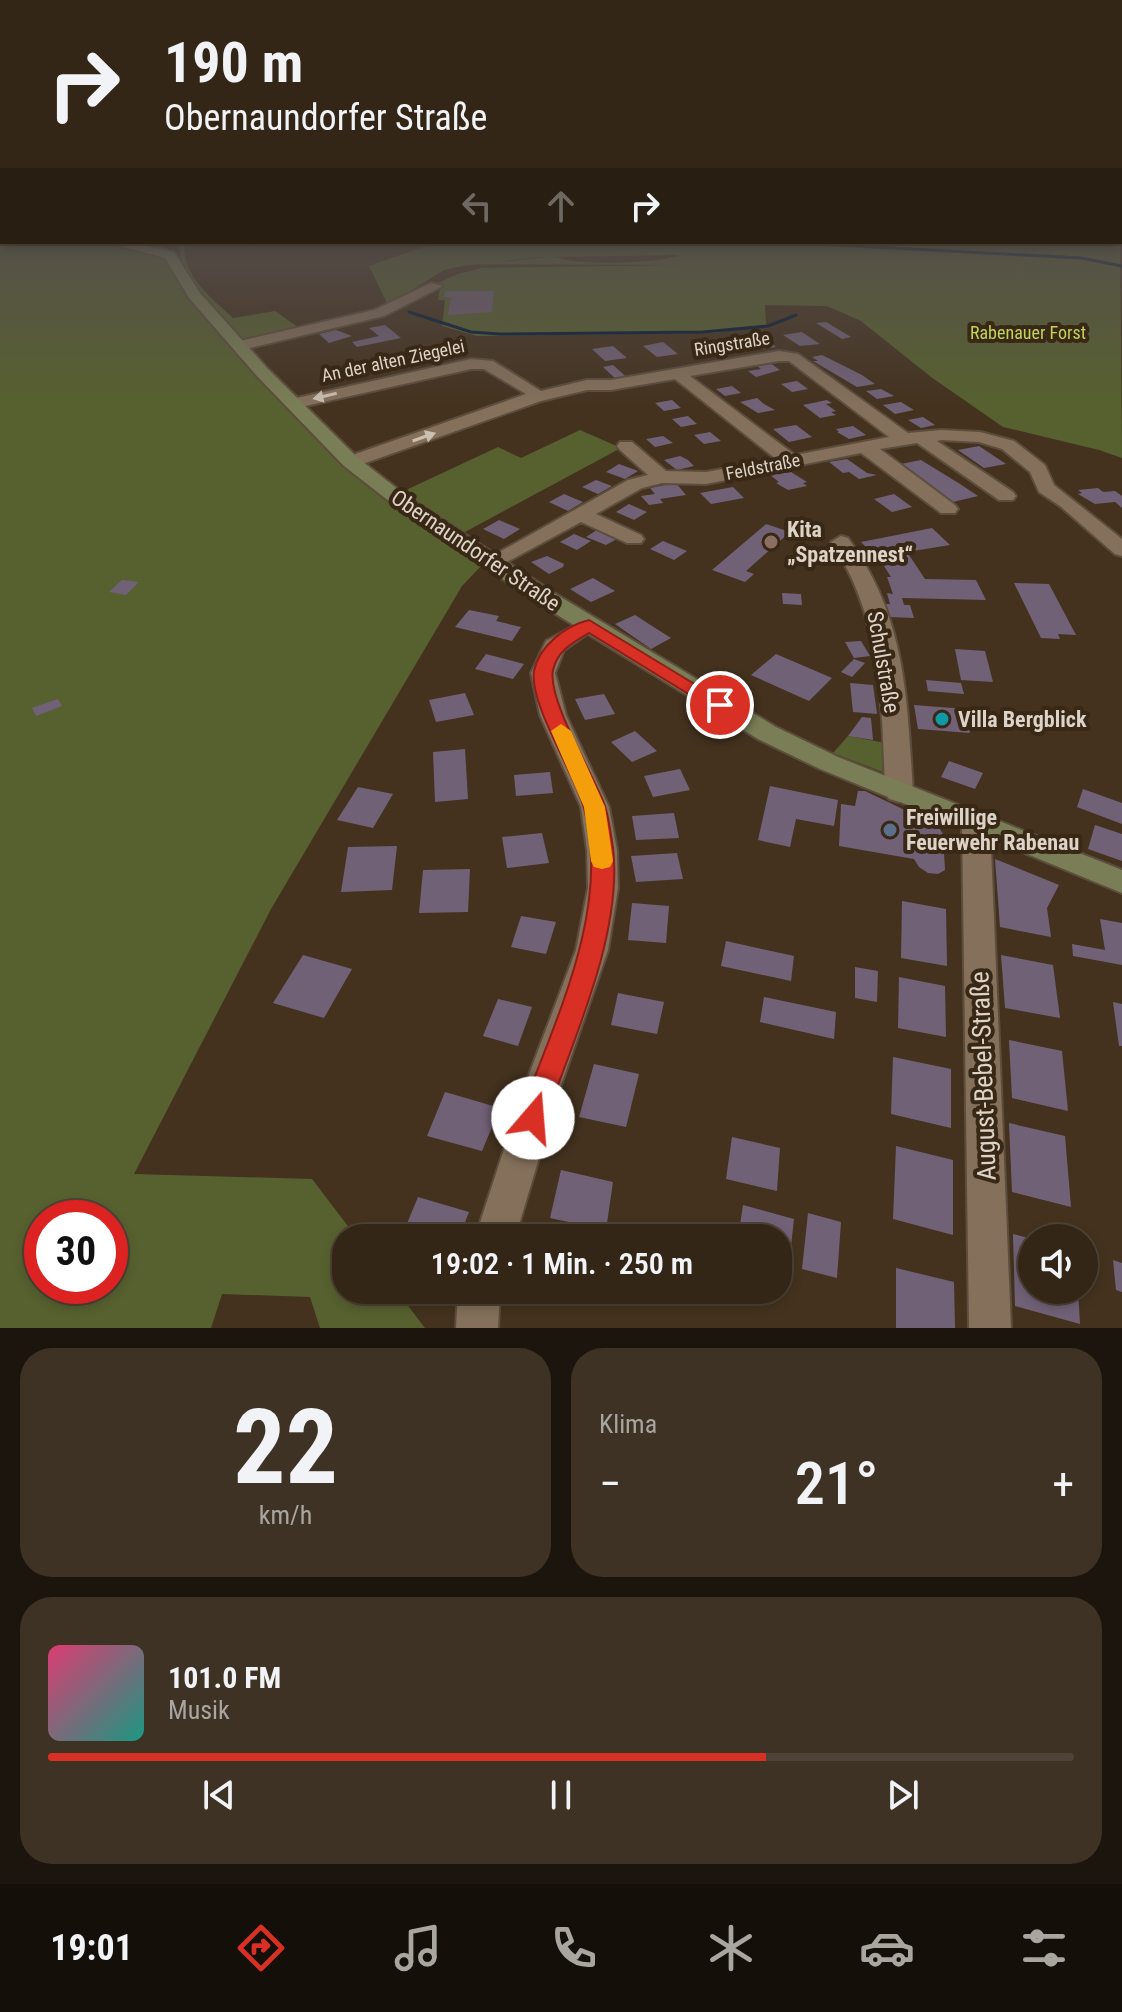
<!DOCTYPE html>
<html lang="de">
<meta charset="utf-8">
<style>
:root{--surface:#332617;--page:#3e3224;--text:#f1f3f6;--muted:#a9a5a1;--line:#4e4336;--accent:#d93025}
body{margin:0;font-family:"Roboto Condensed",sans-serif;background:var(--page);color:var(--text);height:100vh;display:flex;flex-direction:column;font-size:30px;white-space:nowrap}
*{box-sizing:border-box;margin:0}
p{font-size:26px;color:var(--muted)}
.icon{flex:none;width:44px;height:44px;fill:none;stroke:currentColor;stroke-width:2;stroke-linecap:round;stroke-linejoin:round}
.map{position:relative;height:1328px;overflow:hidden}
.panel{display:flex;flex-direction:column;gap:20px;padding:20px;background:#1c150d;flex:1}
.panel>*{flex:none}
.hud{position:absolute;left:0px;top:0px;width:1122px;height:244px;box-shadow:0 4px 12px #0003,0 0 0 2px var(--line);background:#332617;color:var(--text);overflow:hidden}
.buttons{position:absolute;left:1018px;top:1224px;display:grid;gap:16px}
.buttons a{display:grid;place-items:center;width:80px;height:80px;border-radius:50%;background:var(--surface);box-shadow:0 4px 12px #0003,0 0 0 2px var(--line);font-size:40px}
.speed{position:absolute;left:24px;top:1200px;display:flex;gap:16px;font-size:40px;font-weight:700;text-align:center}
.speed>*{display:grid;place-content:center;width:104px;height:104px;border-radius:50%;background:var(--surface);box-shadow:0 4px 12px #0003,0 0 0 2px var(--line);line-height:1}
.speed .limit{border:12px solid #d22;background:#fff;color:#111}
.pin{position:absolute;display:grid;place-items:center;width:68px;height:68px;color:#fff;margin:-34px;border:4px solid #fff;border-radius:50%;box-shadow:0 2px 8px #0007}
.me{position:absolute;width:88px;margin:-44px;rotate:18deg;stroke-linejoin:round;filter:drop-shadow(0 0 6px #0008)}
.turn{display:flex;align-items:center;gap:28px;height:168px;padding:0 32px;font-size:36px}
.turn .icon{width:104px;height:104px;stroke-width:2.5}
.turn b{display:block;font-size:56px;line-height:68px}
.lanes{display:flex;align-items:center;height:76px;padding:0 32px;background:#0003;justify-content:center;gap:40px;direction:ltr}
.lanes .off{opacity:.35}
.big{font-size:60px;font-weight:600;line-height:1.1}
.panel .widget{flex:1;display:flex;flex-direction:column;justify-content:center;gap:12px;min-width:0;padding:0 28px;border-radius:32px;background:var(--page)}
.panel .dial{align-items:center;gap:0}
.dial b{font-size:104px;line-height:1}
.song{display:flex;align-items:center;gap:24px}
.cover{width:96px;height:96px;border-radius:12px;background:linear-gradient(135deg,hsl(340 70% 55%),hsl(170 70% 35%))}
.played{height:8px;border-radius:4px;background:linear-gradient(90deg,var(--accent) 70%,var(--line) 70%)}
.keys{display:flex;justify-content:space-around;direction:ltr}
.heat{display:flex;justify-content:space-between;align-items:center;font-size:44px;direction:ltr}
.panel .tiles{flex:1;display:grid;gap:20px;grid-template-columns:1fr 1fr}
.widget:last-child{grid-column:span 2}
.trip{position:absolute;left:332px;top:1224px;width:460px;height:80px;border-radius:32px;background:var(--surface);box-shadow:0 4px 12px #0003,0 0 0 2px var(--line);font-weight:600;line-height:80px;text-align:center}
.dock{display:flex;height:128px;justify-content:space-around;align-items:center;background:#140f09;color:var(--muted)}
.dock .icon{width:56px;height:56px}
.dock .active{color:var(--accent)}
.dock b{font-size:36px;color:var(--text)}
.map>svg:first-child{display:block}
</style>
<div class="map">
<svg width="1122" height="1328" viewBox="0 0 1122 1328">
<rect width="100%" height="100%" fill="#44321f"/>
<g fill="#57612f" fill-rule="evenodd">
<path d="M0,220L2,242L146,244L167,242L163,247L153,248L170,255L218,321L224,319C207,295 178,275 179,242H185C180,275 211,297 233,318L275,311L302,330L244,341L226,320L219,321C271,391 320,445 389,498L498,447L521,458L580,430L621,448L450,540L483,564L462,586L271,909L134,1174L312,1179L357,1238H346V1290H396L425,1328H320L310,1297L222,1294L211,1328H0ZM42,1218H110V1286H42Z"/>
<path d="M1120,220L1122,458L1099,450L1003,427L931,377L861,321L827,306L765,305L766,326L713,333L477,336L442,326L445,300H438L440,288L433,285L458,274L482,268L684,265L481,264C501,263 545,253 563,259C584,265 658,264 679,255L548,257L462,266L444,270L388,305L369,266L437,242H1120Z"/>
<polygon points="848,736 886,743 888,774 833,753"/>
</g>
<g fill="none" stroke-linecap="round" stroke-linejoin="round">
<g stroke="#001939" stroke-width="3">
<polyline points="781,242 1081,258 1122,266"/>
<polyline points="409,312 471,332 500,334 703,332 768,326 796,315"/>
</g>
</g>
<g fill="#716177">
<polygon points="445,291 494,291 492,312 448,315 451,297 444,297"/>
<polygon points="826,322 851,337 842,339 816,323"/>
<polygon points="385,325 401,338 357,347 352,342 379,336 369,328"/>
<polygon points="336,330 352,336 329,343 319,334"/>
<polygon points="802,332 820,344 800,346 783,335"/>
<polygon points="759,335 776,347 755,350 740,339"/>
<polygon points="712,341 729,353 708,356 693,345"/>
<polygon points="663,342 678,354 657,357 643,346"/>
<polygon points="613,346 627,358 605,361 592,349"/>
<polygon points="822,355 862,375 875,384 857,387 813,361 818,361 812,357"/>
<polygon points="770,363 780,370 756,377 748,371 761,369 756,365"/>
<polygon points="613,365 631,381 620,383 603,367"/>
<polygon points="797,381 808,389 792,392 781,384"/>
<polygon points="732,386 741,393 725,396 716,389"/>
<polygon points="881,389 894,396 877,399 866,391"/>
<polygon points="757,398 764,404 775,410 758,413 740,402"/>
<polygon points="672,400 681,408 664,411 655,403"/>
<polygon points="827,400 832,403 826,404 836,411 831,412 836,415 820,418 803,405"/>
<polygon points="901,402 914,410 895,414 883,405"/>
<polygon points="688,416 697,424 681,427 672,419"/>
<polygon points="923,417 935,425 921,428 908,420"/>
<polygon points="796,425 812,437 789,442 773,429"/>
<polygon points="853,426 866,435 849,439 837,432 839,432 836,429"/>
<polygon points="710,432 721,441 704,444 694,435"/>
<polygon points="663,436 673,443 655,447 646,439"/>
<polygon points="979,446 1006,464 984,468 958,450"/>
<polygon points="680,456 688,460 694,466 677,470 664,460"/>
<polygon points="847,459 867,473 877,475 859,479 849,472 843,473 829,462"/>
<polygon points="921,460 960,484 978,496 953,502 896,465"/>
<polygon points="619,464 638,471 625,479 606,472"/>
<polygon points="791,472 807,482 803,483 807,486 788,490 776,483 779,482 770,475"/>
<polygon points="596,480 612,486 598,494 582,487"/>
<polygon points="676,483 686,495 660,499 663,503 649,505 641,496 655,494 650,488"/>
<polygon points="733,487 744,498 711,504 700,493"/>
<polygon points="1098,488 1103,492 1115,491 1122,496 1122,508 1115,502 1095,504 1078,494 1082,493 1078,490"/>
<polygon points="564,494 583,502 568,511 549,502"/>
<polygon points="894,494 912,507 892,512 874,499"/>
<polygon points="629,504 647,512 634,520 616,512"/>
<polygon points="499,520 520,529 504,539 483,529"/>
<polygon points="766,524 790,532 746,571 754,574 745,582 712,570"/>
<polygon points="932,528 950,545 907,552 925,579 976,580 986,600 902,598 904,605 910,605 914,618 889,617 885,604 890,604 887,593 893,594 887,577 891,577 877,555 874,555 861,542"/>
<polygon points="597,530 617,539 606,545 586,537"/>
<polygon points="574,534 591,541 577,550 560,542"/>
<polygon points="663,541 687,551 674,560 650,549"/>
<polygon points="547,556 564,564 563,567 549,574 531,562"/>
<polygon points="593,578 615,591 591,602 570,589"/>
<polygon points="122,580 139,582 126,595 109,592"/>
<polygon points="1014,583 1049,584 1076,635 1058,634 1060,639 1041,638"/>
<polygon points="782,593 801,594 802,605 783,604"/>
<polygon points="469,610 499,616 496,621 521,627 512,641 455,627"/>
<polygon points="635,615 652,626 671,638 651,649 615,624"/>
<polygon points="861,641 870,656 854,658 845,642"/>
<polygon points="955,649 985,651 993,682 961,680"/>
<polygon points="486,654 524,664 513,679 475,669"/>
<polygon points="776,654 832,678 809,701 751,675"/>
<polygon points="854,659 865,663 852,677 841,672"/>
<polygon points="926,680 961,683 964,694 928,691"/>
<polygon points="850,683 873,685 877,714 853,712"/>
<polygon points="465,693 474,715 436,722 429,700"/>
<polygon points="604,694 615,714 585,720 575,699"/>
<polygon points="58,699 62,706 36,716 32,708"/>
<polygon points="914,705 965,709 970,733 918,729"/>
<polygon points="862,717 871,718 873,740 848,736"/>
<polygon points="635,731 657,751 632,762 611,742"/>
<polygon points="465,749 468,799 435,802 433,752"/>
<polygon points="949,761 983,773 975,789 941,777"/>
<polygon points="680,769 690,790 653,797 644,776"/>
<polygon points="550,772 553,793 516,796 514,775"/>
<polygon points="770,786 838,800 834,826 796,819 790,847 758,840"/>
<polygon points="358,787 393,794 373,828 337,820"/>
<polygon points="1083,789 1122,803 1122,824 1077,807"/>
<polygon points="858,791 865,791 938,826 943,834 945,870 938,874 928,873 919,867 914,859 839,846 841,804 855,806"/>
<polygon points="674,813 679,838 636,840 632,816"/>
<polygon points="1095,825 1122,834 1122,861 1088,849"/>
<polygon points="542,833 549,863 507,868 502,837"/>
<polygon points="397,846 392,890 341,892 348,847"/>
<polygon points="677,853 683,879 636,882 631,856"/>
<polygon points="995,859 1059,885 1047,908 1051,937 1000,927"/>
<polygon points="470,869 468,912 419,913 423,870"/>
<polygon points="902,901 946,909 947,966 901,958"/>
<polygon points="632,903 669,906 666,943 628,940"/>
<polygon points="521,916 556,922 546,954 511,947"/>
<polygon points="1100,919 1122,923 1122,965 1073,956 1072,944 1105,950"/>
<polygon points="726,941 794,956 791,981 721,966"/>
<polygon points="303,955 352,969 324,1018 273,1003"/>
<polygon points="1001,955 1053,965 1060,1018 1005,1008"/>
<polygon points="855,967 878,971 877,1002 855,998"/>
<polygon points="899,977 945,986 946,1037 898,1028"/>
<polygon points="618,993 664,1002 657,1034 611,1025"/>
<polygon points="764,997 836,1012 834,1039 760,1022"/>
<polygon points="498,999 532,1007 518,1046 483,1036"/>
<polygon points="1113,1002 1122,1004 1122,1046 1119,1046"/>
<polygon points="1009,1040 1062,1051 1068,1111 1012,1098"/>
<polygon points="893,1057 951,1069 951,1128 891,1114"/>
<polygon points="594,1064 639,1074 626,1127 579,1117"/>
<polygon points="445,1092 500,1108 482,1151 427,1136"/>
<polygon points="1009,1123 1065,1136 1071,1207 1012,1192"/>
<polygon points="732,1137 780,1148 777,1191 726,1179"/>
<polygon points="896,1146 953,1160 953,1235 893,1219"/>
<polygon points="561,1170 613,1182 606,1230 550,1218"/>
<polygon points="418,1197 469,1212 459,1238 401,1238"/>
<polygon points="743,1205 794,1219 788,1274 778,1272 778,1238 738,1238"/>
<polygon points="808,1213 841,1222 837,1278 802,1269"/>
<polygon points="1013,1234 1032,1239 1032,1290 1078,1290 1080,1324 1015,1306"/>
<polygon points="1113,1260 1122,1263 1122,1292 1116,1290"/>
<polygon points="896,1268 954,1282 955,1328 896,1328"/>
</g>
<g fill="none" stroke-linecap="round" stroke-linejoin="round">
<defs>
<g id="street">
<polygon points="431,283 443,286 384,316 241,350 233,345 236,342 374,310"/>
<path d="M779,351L798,354L908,433L941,430L980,432L1014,441L1045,465L1054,485L1122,539V556L1115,554L1060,506L1039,492L1030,472L1002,449L979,442L941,440L937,441L1013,492L1016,496L1013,500H999L917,443L880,449L955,505L958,509L955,513H941L861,453L706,484L662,483L642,488L596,514L641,535L644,539L641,543H627L581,522L494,569L487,567L483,563L487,559L628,480L648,475L620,450L617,446L620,442H632L666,471L706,472L776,459L675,379L611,390H587L541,401L351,468L342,462L344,458L526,394L484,369H471L292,409L284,404L292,399L471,359L493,361L541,391L587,380H611ZM779,361H789L889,437L795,455L690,376Z"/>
<path d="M841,536L848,538C906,617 907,697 913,792L909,799L899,802L889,799L885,792C882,705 882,616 831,542Z"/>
<polygon points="589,618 597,620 600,625 564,650 555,673 566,715 609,807 617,850 618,888 608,950 560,1088 515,1238 475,1238 524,1088 576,950 588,888 587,850 581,807 540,715 531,673 546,641"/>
<polygon points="976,814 986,817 990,824 1011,1328 969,1328 962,824 966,817"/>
<polygon points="458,1290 500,1290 498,1328 456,1328"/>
</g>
<g id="secondary">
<rect x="0" y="225" width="2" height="8"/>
<polygon points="106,242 129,242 174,252 200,293 268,369 358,458 408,497 554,593 776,727 838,757 1122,870 1122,893 820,769 758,739 538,603 394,505 344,466 256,375 189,298 165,258"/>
</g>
</defs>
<use href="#street" stroke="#5c4d3d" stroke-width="4"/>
<use href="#secondary" stroke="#5c4d3d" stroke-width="4"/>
<use href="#street" fill="#84705b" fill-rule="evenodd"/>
<use href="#secondary" fill="#7a7e56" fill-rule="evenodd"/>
</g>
<defs><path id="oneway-solid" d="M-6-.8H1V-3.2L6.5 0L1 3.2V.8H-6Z" transform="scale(2)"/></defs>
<g fill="#ccbfb1">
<use href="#oneway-solid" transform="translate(325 396) rotate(167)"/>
<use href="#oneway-solid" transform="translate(424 437) rotate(-19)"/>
</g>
<linearGradient id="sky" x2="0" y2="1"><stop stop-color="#251c11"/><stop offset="0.54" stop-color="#564f4d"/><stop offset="1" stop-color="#564f4d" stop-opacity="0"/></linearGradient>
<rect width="1122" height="406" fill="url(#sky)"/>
<path fill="#d93025" stroke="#8d1f18" stroke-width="2" d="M589,620L729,705L720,711L713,709L589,633C572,643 558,650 553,670C547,700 594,775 605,806C609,819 611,835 613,848C623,932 574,1038 546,1118L542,1127L533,1131L523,1127L519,1118C553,1024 612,910 584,808C575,774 529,704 534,671C539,646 565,626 589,620Z"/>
<polygon fill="#f59e0b" points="561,724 571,731 605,807 613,861 610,867 602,869 594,867 591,861 584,807 551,731"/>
<circle fill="#8d6e63" stroke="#392816" stroke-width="3" cx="771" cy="542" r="8"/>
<circle fill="#0f9aa8" stroke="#392816" stroke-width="3" cx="942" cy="719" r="8"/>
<circle fill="#5c6f8a" stroke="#392816" stroke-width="3" cx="890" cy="830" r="8"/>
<g text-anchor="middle" stroke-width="8" stroke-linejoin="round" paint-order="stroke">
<g font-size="18" fill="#bed45a" stroke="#392816">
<text x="1028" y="339">Rabenauer Forst</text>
</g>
<g font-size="18" fill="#ded3c7" stroke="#392816">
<text transform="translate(732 344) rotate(-9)" y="6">Ringstraße</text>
<text transform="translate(393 361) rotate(-12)" y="6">An der alten Ziegelei</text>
<text transform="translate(763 467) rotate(-11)" y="6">Feldstraße</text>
</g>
<g font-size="22" font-weight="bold" fill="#ded3c7" stroke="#392816" text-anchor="start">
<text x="787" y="537">Kita<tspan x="787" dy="25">„Spatzennest“</tspan></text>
<text x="958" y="727">Villa Bergblick</text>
<text x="906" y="825">Freiwillige<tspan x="906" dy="25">Feuerwehr Rabenau</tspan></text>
</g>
<g font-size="22" fill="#ded3c7" stroke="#392816">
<text transform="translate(476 550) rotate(34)" y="8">Obernaundorfer Straße</text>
<text transform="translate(884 662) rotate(80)" y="8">Schulstraße</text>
</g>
<g font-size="26" fill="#ded3c7" stroke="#392816">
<text transform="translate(983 1076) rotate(-92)" y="9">August-Bebel-Straße</text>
</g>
</g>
</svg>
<div class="buttons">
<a><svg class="icon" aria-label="sound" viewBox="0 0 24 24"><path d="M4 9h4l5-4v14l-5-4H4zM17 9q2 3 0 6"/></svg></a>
</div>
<div class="speed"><div class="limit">30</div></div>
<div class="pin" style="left:720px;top:705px;background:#d93025"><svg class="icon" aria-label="arrive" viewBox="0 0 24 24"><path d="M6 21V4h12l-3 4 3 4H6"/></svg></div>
<svg class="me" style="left:533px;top:1118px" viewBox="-20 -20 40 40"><circle r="19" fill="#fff"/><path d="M0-13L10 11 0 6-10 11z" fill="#d93025"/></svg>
<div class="trip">19:02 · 1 Min. · 250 m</div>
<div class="hud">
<div class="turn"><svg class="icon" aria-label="right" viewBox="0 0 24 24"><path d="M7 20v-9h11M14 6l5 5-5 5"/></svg><div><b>190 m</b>Obernaundorfer Straße</div></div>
<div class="lanes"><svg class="icon off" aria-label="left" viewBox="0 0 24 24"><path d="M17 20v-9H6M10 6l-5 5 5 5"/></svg><svg class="icon off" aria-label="ahead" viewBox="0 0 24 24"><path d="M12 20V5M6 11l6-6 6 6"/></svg><svg class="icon" aria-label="right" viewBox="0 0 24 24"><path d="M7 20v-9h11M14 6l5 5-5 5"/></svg></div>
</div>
</div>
<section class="panel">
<div class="tiles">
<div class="widget dial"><b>22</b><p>km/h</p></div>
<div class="widget"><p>Klima</p>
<div class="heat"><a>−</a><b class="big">21°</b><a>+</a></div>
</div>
<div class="widget">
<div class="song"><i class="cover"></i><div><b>101.0 FM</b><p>Musik</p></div></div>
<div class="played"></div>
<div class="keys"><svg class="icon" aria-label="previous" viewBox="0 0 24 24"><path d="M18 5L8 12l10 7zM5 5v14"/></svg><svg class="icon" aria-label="pause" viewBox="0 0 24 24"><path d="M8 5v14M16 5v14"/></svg><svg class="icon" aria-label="next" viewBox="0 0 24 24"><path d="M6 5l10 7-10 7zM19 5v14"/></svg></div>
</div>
</div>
</section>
<nav class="dock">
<b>19:01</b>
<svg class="icon active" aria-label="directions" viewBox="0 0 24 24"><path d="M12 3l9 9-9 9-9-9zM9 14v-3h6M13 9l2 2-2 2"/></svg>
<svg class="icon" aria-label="music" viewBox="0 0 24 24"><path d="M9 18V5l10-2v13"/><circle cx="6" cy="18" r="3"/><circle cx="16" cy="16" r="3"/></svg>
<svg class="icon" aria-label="phone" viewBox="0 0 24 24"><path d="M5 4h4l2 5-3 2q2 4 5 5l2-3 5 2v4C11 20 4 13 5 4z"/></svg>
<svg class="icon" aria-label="climate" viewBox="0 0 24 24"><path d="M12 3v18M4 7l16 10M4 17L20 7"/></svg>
<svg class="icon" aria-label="car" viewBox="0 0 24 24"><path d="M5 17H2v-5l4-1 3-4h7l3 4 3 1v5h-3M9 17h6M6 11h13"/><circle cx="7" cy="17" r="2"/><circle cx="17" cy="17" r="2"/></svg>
<svg class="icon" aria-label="filters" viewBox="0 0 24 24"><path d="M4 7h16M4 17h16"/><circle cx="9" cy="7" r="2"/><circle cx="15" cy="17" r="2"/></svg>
</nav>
